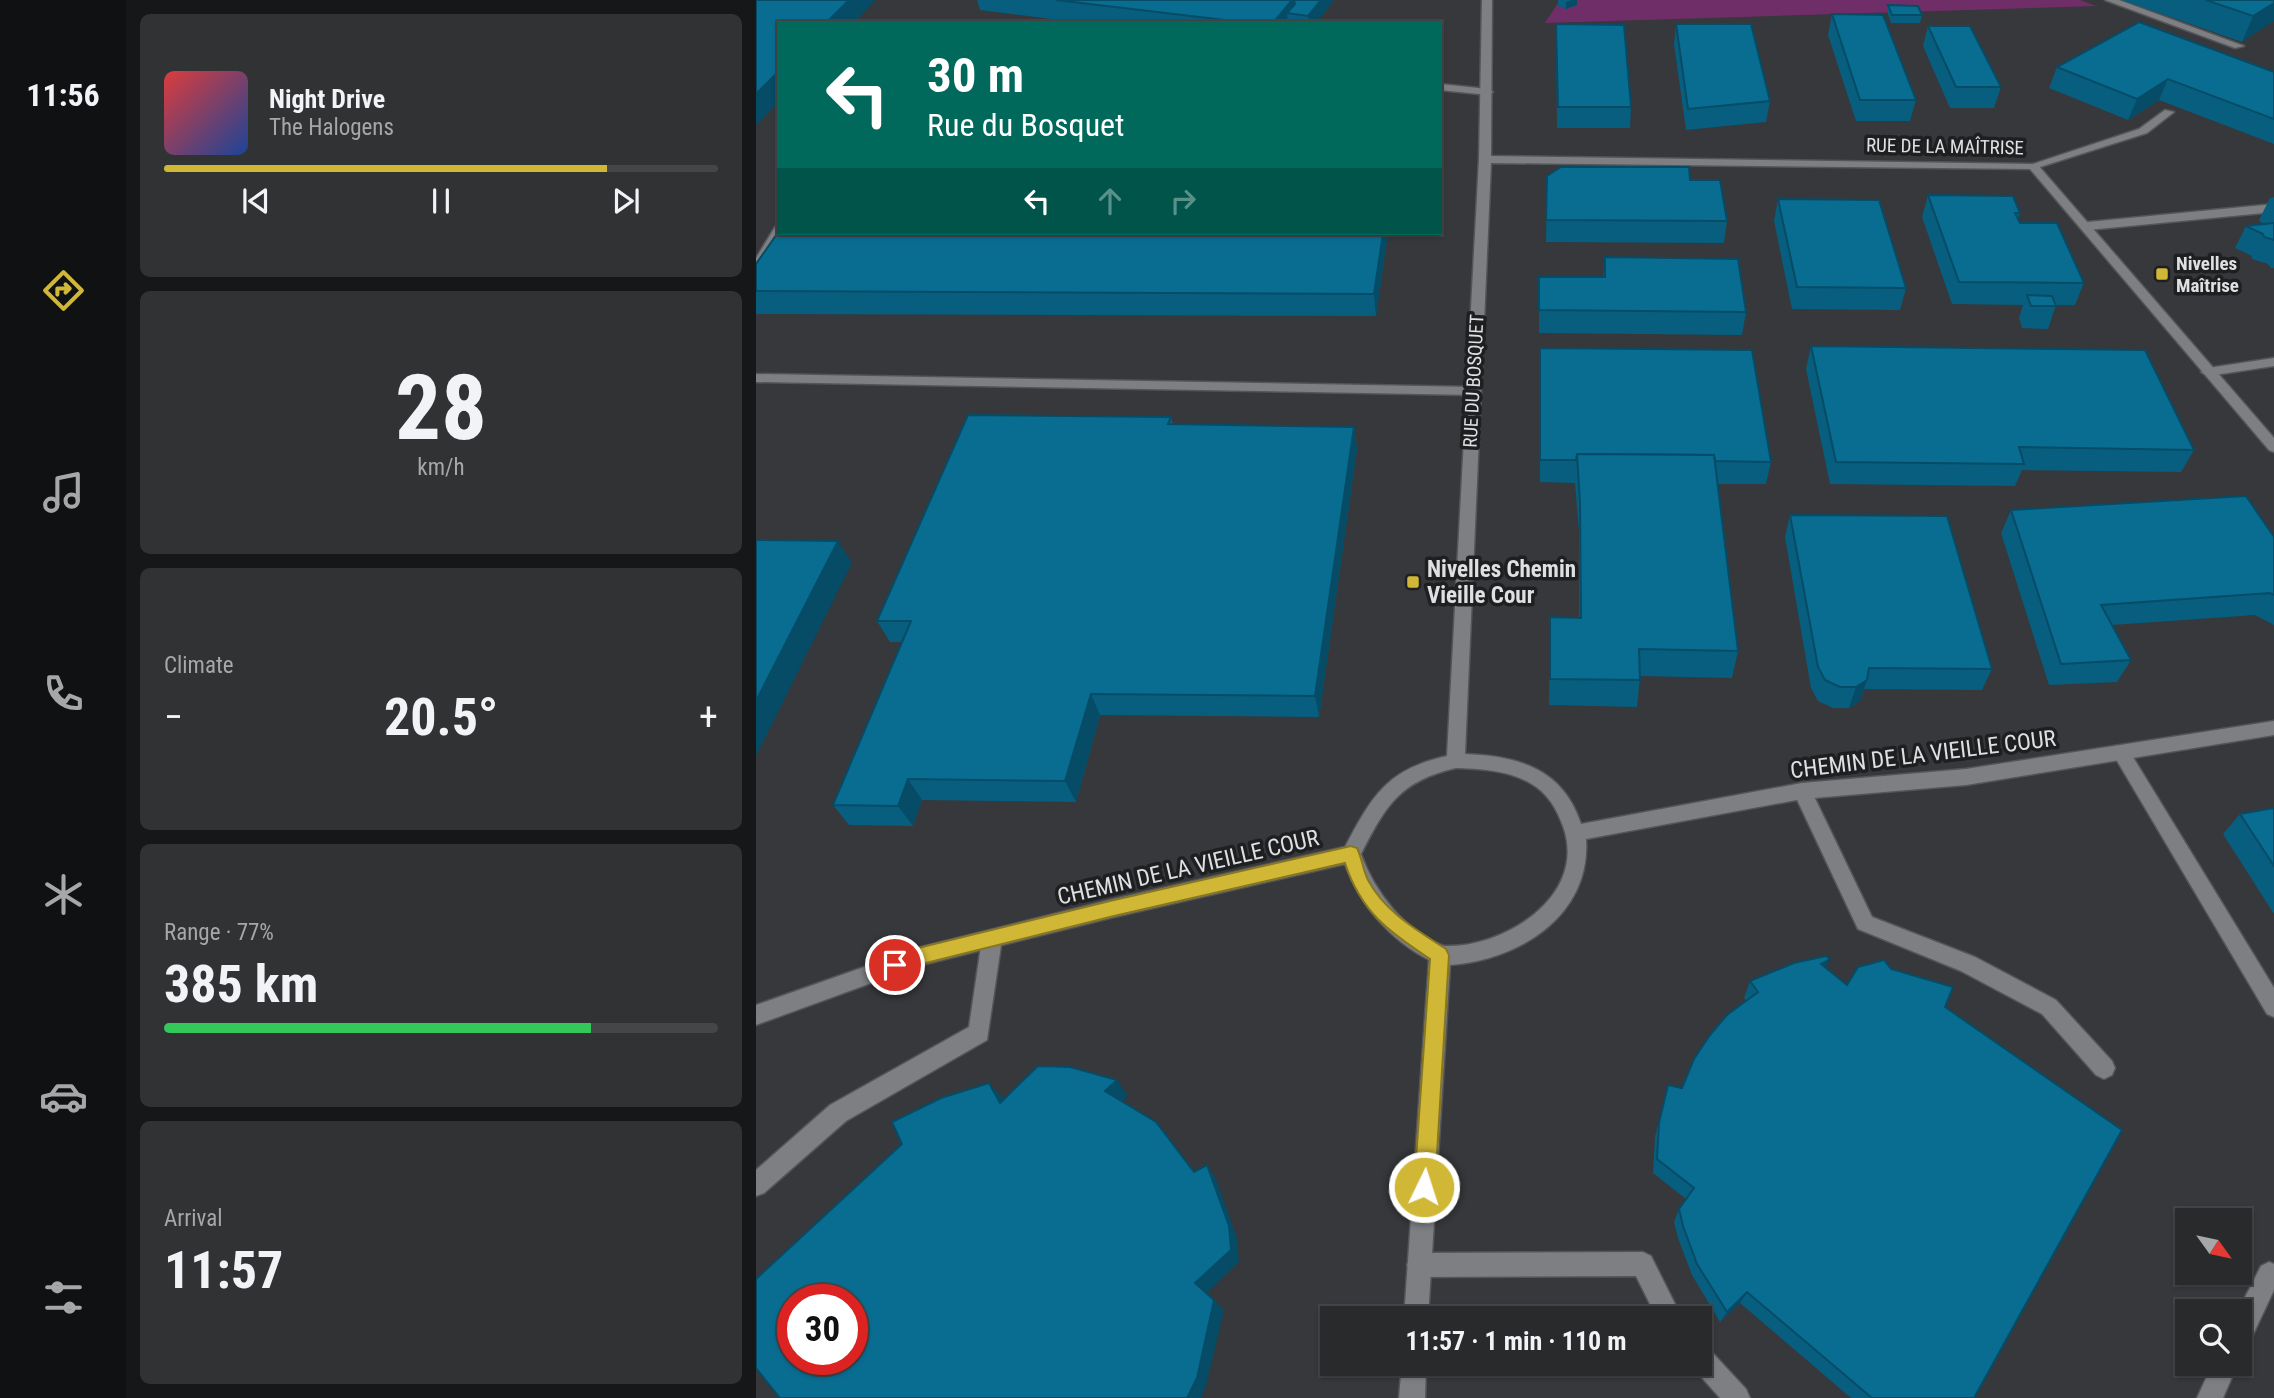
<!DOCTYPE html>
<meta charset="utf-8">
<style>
:root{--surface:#282a2c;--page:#303234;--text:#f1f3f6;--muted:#a5a7a9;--line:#444648;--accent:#d0b736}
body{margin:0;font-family:"Roboto Condensed",sans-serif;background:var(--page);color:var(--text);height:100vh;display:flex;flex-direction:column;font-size:26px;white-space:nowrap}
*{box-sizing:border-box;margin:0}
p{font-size:23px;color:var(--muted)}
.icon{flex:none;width:38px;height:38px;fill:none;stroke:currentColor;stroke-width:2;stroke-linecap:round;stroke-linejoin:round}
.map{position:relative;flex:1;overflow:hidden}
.panel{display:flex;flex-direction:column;gap:14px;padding:14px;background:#161718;width:630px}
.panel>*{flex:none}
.guide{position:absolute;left:21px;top:21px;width:665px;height:214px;border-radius:0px;box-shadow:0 2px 5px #0004,0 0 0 2px var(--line);background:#00695c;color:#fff;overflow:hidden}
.needle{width:46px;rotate:123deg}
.buttons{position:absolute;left:1419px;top:1208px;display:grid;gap:14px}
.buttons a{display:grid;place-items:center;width:77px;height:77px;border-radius:0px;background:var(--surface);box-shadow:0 2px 5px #0004,0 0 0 2px var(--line);font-size:35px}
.speed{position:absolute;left:21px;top:1284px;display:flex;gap:14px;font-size:35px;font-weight:700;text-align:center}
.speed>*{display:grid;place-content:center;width:91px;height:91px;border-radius:50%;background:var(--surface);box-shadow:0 2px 5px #0004,0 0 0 2px var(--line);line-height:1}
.speed .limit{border:10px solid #d22;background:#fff;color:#111}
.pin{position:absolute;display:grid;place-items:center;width:60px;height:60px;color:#fff;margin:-30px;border:4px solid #fff;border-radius:50%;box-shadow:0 2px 7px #0007}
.me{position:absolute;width:77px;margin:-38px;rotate:4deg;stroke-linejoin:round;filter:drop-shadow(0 0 5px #0008)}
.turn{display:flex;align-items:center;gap:24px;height:147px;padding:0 35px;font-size:32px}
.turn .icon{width:91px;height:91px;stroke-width:2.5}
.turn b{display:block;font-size:49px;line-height:60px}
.lanes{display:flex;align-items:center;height:66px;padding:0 35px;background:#0003;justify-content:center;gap:35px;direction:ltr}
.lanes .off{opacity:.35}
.big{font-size:52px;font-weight:700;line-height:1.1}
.panel .card{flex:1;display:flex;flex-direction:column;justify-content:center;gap:10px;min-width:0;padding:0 24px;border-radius:10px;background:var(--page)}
.panel .dial{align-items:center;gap:0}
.dial b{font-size:91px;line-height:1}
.song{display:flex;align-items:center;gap:21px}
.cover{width:84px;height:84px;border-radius:10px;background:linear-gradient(135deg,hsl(0 70% 55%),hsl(220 70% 35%))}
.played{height:7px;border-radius:4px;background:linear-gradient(90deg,var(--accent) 80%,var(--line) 80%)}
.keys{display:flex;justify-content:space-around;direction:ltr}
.heat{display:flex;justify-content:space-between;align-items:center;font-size:38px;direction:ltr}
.charge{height:10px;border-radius:5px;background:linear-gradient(90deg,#34c759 77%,var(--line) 0)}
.trip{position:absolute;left:564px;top:1306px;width:392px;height:70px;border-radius:0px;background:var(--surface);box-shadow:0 2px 5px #0004,0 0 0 2px var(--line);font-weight:700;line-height:70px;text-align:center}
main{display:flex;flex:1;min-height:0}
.menu{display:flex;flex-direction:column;width:126px;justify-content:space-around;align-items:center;background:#101112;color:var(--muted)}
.menu .icon{width:49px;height:49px}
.menu .selected{color:var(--accent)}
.menu b{font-size:32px;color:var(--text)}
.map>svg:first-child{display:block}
</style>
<main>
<nav class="menu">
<b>11:56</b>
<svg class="icon selected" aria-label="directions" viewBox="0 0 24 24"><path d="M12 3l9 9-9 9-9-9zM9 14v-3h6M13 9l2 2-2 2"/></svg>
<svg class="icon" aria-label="music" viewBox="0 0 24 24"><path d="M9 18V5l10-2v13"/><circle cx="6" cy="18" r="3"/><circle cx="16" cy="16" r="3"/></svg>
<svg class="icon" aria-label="phone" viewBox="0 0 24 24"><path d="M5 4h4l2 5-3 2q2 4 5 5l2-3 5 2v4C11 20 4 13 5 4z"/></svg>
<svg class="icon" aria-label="climate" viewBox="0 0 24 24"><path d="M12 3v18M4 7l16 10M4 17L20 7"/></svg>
<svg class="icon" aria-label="car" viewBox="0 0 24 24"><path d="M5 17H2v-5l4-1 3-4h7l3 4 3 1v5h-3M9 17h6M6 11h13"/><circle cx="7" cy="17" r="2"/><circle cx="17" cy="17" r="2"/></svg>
<svg class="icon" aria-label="filters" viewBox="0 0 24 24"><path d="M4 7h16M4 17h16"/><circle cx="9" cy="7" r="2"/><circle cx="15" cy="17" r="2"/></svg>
</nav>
<section class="panel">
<div class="card">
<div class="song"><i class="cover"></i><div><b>Night Drive</b><p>The Halogens</p></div></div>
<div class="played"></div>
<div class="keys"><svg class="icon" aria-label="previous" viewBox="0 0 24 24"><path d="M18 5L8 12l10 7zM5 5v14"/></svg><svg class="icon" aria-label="pause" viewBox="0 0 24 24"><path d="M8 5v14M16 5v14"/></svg><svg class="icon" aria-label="next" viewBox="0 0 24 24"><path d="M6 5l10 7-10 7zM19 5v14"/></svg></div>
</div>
<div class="card dial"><b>28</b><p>km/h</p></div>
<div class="card"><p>Climate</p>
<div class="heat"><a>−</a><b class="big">20.5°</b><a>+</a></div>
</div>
<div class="card"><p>Range · 77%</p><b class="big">385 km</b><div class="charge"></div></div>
<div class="card"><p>Arrival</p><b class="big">11:57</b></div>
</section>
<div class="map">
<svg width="1518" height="1398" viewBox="0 0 1518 1398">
<rect width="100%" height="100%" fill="#36383b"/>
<polygon fill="#702e69" points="804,0 1324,0 1340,6 789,23"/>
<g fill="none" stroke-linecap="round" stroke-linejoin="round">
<defs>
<g id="service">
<polygon points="1349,0 1363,0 1488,46 1479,48"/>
<polygon points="684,84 732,89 737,92 732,95 684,90"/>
<polygon points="1409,110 1418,112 1391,133 1281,168 1271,166 1383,129"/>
<polygon points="1518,204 1518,212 1332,230 1326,226 1332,222"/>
<polygon points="23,226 23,233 27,233 4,271 0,272 0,258 19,227"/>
<polygon points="1518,358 1518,366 1452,376 1445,372 1452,368"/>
<polygon points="0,374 717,387 724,391 717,395 0,382"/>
<polygon points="1366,747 1372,749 1518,988 1518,1017 1511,1014 1360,759 1357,754 1360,749"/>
<polygon points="1046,783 1053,786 1116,917 1219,957 1300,1000 1356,1061 1359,1068 1356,1075 1348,1079 1340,1075 1286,1014 1205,971 1102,929 1037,791 1039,786"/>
<polygon points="236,930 243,933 246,939 231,1040 90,1121 8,1193 0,1196 0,1170 74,1105 213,1027 226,939 229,933"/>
<polygon points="887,1252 895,1256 926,1318 901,1318 880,1276 663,1277 655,1273 651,1265 655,1257 663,1253"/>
<polygon points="1513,1262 1518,1264 1518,1290 1493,1343 1484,1346 1482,1311 1505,1266"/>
<polygon points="943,1345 952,1348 990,1389 994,1398 964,1398 933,1363 943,1363"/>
<polygon points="1457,1363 1482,1363 1467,1398 1441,1398"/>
</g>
<g id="minor">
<path d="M726,0H736L735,156L1281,164L1518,438V452L1513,450L1274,169L735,163L709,754C763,756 807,769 825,824L1046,783L1210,769L1518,721V735L1210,785L1046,799L830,839C835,916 763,960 694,965L672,1318H648L673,960C634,940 604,905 589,864L358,917L162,966L0,1025V1005L162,948L358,899L589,847C616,796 631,769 691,756L723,159ZM700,768C724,769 752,770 774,783C792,793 801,809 808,829C830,897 748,948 688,946C650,933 618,891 605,854C630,805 644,781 700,768Z"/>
<polygon points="646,1363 670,1363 669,1398 643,1398"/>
</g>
</defs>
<use href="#service" stroke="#545558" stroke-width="3"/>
<use href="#minor" stroke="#545558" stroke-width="3"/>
<use href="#service" fill="#7d7f83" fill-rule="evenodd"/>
<use href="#minor" fill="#7d7f83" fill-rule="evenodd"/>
</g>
<g fill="#085e7e">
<polygon points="221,0 578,0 560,23 327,23 224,10"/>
<polygon points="802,0 821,0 821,5 810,9 802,6"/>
<polygon points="1366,0 1518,0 1486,42"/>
<polygon points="1132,5 1166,15 1164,23 1135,23 1131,12"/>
<polygon points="1076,14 1160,100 1154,121 1100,121 1072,35"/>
<polygon points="920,24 1014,101 1010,122 930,130 918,44"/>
<polygon points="800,25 875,107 874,128 801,128"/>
<polygon points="1172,26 1245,87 1238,108 1194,108 1167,46"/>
<polygon points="1301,67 1518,72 1518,144 1403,100 1372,120 1293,88"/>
<polygon points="791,176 934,180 971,221 968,243 790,242"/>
<polygon points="1172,195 1264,213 1262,219 1264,223 1328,283 1319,305 1300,305 1292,329 1266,328 1263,318 1267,305 1196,304 1166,217"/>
<polygon points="1518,197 1518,268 1515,268 1512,264 1496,259 1496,256 1479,248 1490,226 1507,224 1503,220 1514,198"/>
<polygon points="1022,199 1150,288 1144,310 1036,309 1018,221"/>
<polygon points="23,233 632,233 620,316 0,314 0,264"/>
<polygon points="849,257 990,312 986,335 783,333 783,277 847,277"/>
<polygon points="1055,346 1438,450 1425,472 1266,470 1259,486 1074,484 1050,369"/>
<polygon points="784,370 1015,462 1010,484 962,484 982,651 976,678 884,676 881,707 793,705 794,617 823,618 823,531 819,483 784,482"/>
<polygon points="415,417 417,424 598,427 601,449 563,717 344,715 320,802 166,800 157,826 93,825 77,805 146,642 134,642 121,621"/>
<polygon points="1255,510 1518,537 1518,625 1499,615 1356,625 1375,660 1361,682 1293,685 1245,533"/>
<polygon points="1034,515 1236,669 1226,690 1108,689 1104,701 1093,708 1077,708 1062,701 1055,688 1029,537"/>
<polygon points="1518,808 1518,914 1467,834 1484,814"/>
<polygon points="1070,968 1091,985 1135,969 1189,1007 1218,1398 1095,1398 984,1303 964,1322 936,1275 922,1238 918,1222 923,1209 930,1199 897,1173 899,1137 912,1085 926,1088 990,1001 988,998 994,981"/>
</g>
<g fill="#064c66">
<polygon points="93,0 118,0 119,1 98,23 70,23"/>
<polygon points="530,0 546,0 531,13 532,23 517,23"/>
<polygon points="565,0 578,0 560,23 553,23 552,16"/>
<polygon points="816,0 821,0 821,5 810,9 810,2"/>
<polygon points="1518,3 1518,21 1486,42 1497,16"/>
<polygon points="23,71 23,102 0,125 0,94"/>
<polygon points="1412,79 1403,100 1372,120 1381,99"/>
<polygon points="627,233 632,233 620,316 618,294"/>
<polygon points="598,427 601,449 563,717 559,696"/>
<polygon points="82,541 96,563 0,756 0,701"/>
<polygon points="1111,680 1104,701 1093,708 1100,687"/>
<polygon points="335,694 344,715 320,802 309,781"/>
<polygon points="152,779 166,800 157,826 142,806"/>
<polygon points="1074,959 1066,976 1065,964"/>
<polygon points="361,1080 372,1096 360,1106 349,1091"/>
<polygon points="233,1083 247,1098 258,1118 244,1103"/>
<polygon points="451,1165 460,1179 481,1238 483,1262 449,1295 439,1283"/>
<polygon points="991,1292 984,1303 964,1322 971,1312"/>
<polygon points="458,1300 468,1310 450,1386 445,1398 431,1398"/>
</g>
<g fill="#096d92" stroke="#064c66" stroke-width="2" fill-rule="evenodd">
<polygon points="0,0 93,0 70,23 23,23 23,71 0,94"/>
<polygon points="300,0 536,0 517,23 494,23"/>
<polygon points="538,0 565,0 552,16 531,13 539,4"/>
<polygon points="1450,0 1518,0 1518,3 1497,16"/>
<polygon points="1132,5 1162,6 1166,15 1136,15"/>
<polygon points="1076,14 1127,15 1160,100 1104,100"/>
<polygon points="1383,22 1518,72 1518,119 1412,79 1381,99 1301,67"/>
<polygon points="800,24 868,25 875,107 802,107"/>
<polygon points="920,24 995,24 1014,101 932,109"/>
<polygon points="1172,26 1214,26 1245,87 1200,87"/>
<polygon points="805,167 933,167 934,180 964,180 971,221 790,220 791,176"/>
<polygon points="1172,195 1257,196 1264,213 1259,213 1264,223 1301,223 1328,283 1203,282"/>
<polygon points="1022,199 1123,200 1150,288 1041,287"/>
<polygon points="1518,223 1518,240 1508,237 1507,234 1490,226"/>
<polygon points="23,231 23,233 627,233 618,294 0,291 0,264"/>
<polygon points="849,257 982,259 990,312 783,310 783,277 849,277"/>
<polygon points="1271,295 1296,296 1300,306 1275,306"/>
<polygon points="1055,346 1389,350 1438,450 1263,447 1268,464 1080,462"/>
<polygon points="784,348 996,350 1015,462 959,461 958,455 821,454 820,460 784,460"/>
<polygon points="212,415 415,417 412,424 598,427 559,696 335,694 309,781 152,779 142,806 77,805 155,621 121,621"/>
<polygon points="821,454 958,455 982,651 883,649 884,680 794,679 794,617 825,618 824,503"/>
<polygon points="1490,496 1518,537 1518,595 1514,593 1345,605 1375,660 1305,664 1255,510"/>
<polygon points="1034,515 1191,516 1236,669 1113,668 1111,680 1100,687 1084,687 1069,680 1062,667"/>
<polygon points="0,540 82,541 0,701"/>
<polygon points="1518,808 1518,866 1484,814"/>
<polygon points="1070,956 1074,959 1065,964 1091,985 1102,967 1128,960 1135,969 1197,987 1189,1007 1366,1130 1218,1398 1116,1398 991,1292 971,1312 941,1264 927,1226 923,1209 938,1188 901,1159 903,1123 912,1085 926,1088 938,1059 954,1035 971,1015 1002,992 994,981 1038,963"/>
<path d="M282,1066L314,1067L361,1080L349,1091L400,1122L438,1172L451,1165L473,1226L475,1250L439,1283L458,1300L441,1378L431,1398H24L0,1368V1279L146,1144L136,1122L185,1098L233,1083L244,1103ZM37,1300H96V1360H37Z"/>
</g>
<path fill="#d0b736" stroke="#877723" stroke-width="2" d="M595,846L601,848C606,858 607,870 612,880C629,912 661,930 690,949L693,955L679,1187L676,1195L668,1198L661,1195L658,1187L674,959C633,932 605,912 589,863L358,916L162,965L139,973L132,971L130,965L132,959L162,948L358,900Z"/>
<g fill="#d0b736" stroke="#1e1f21" stroke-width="2.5">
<rect x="1399" y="267" width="14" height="14" rx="3.5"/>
<rect x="650" y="575" width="14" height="14" rx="3.5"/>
</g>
<g text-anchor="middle" stroke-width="7" stroke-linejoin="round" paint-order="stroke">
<g font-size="19" fill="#dfe0e2" stroke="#1e1f21">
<text transform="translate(1189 146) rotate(1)" y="7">RUE DE LA MAÎTRISE</text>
<text transform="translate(717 381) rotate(-87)" y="7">RUE DU BOSQUET</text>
</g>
<g font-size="19" font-weight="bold" fill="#dfe0e2" stroke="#1e1f21" text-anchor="start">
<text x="1420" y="270">Nivelles<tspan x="1420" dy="22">Maîtrise</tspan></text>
</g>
<g font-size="23" font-weight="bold" fill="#dfe0e2" stroke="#1e1f21" text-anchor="start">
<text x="671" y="577">Nivelles Chemin<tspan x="671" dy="26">Vieille Cour</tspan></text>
</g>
<g font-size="23" fill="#dfe0e2" stroke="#1e1f21">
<text transform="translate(1167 754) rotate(-7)" y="8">CHEMIN DE LA VIEILLE COUR</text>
<text transform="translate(432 867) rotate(-13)" y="8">CHEMIN DE LA VIEILLE COUR</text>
</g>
</g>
</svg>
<div class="buttons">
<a><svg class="needle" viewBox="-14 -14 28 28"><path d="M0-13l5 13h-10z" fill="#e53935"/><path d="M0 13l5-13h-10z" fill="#a5a7a9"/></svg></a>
<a><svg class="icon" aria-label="search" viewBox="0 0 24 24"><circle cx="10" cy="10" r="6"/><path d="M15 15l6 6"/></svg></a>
</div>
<div class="speed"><div class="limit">30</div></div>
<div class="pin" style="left:139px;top:965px;background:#d93025"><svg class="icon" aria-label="arrive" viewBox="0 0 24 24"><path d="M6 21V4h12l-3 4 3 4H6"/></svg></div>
<svg class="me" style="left:668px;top:1187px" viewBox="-20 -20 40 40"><circle r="17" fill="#d0b736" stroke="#fff" stroke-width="3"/><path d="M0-11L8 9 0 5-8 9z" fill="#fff"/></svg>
<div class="trip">11:57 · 1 min · 110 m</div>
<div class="guide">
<div class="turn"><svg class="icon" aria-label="left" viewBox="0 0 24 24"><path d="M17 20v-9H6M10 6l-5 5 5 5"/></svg><div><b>30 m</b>Rue du Bosquet</div></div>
<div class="lanes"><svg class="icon" aria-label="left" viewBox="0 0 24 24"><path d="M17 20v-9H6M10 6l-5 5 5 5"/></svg><svg class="icon off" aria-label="ahead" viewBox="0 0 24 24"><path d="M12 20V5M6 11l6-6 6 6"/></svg><svg class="icon off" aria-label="right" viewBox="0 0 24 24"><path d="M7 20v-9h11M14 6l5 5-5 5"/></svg></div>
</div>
</div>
</main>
